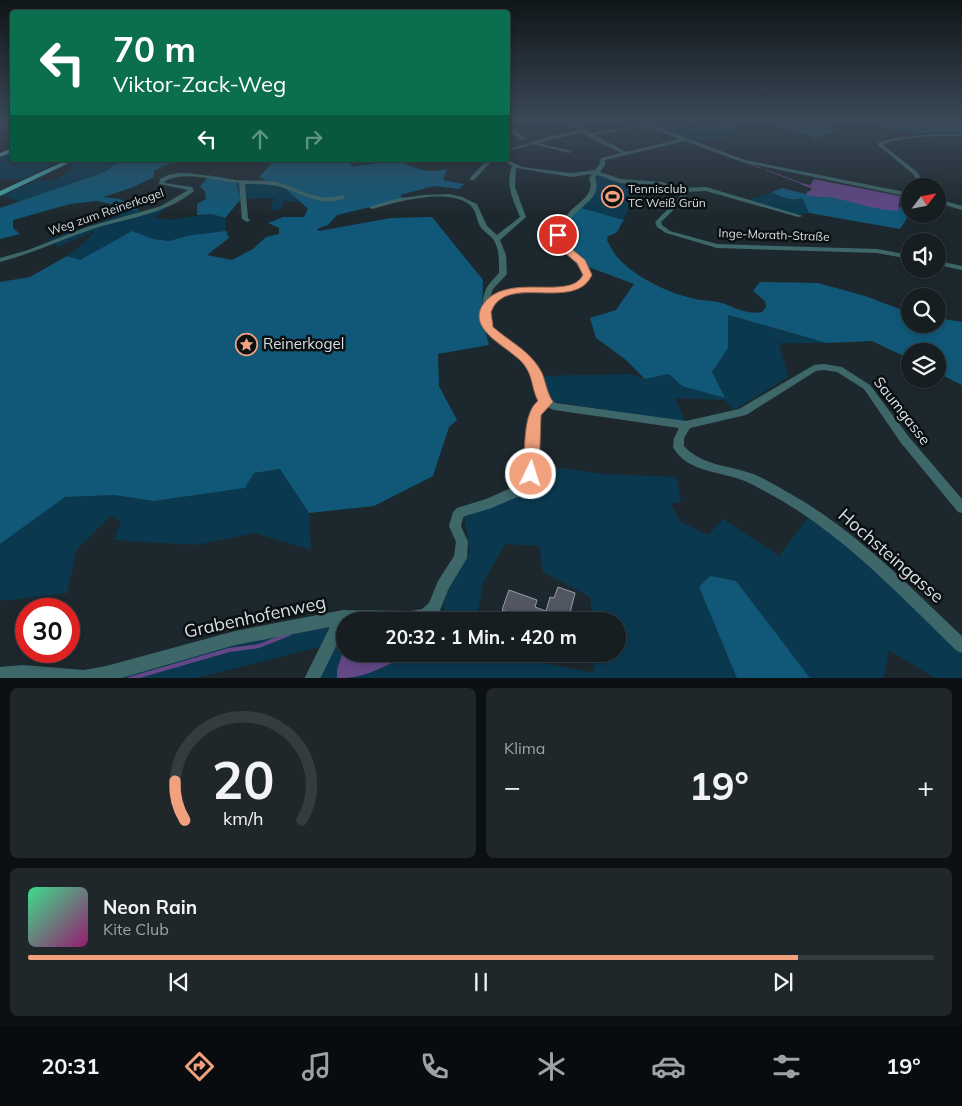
<!DOCTYPE html>
<html lang="de">
<meta charset="utf-8">
<style>
:root{--surface:#161e22;--page:#1f272a;--text:#f1f3f6;--muted:#9ea2a5;--line:#353c40;--accent:#f1a17d}
body{margin:0;font-family:Mulish,sans-serif;background:var(--page);color:var(--text);height:100vh;display:flex;flex-direction:column;font-size:19px;white-space:nowrap}
*{box-sizing:border-box;margin:0}
p{font-size:16px;color:var(--muted)}
.icon{flex:none;width:28px;height:28px;fill:none;stroke:currentColor;stroke-width:2;stroke-linecap:round;stroke-linejoin:round}
.map{position:relative;height:678px;overflow:hidden}
.sheet{display:flex;flex-direction:column;gap:10px;padding:10px;background:#0c1013;flex:1}
.sheet>*{flex:none}
.hud{position:absolute;left:10px;top:10px;width:500px;height:152px;border-radius:5px;box-shadow:0 2px 8px #0003,0 0 0 1px var(--line);background:#0b6e4f;color:#fff;overflow:hidden}
.needle{width:32px;rotate:58deg}
.buttons{position:absolute;left:901px;top:178px;display:grid;gap:10px}
.buttons a{display:grid;place-items:center;width:45px;height:45px;border-radius:50%;background:var(--surface);box-shadow:0 2px 8px #0003,0 0 0 1px var(--line);font-size:25px}
.speed{position:absolute;left:15px;top:598px;display:flex;gap:10px;font-size:25px;font-weight:700;text-align:center}
.speed>*{display:grid;place-content:center;width:65px;height:65px;border-radius:50%;background:var(--surface);box-shadow:0 2px 8px #0003,0 0 0 1px var(--line);line-height:1}
.speed .limit{border:8px solid #d22;background:#fff;color:#111}
.pin{position:absolute;display:grid;place-items:center;width:42px;height:42px;color:#fff;margin:-21px;border:2px solid #fff;border-radius:50%;box-shadow:0 1px 5px #0007}
.me{position:absolute;width:55px;margin:-28px;rotate:4deg;stroke-linejoin:round;filter:drop-shadow(0 0 4px #0008)}
.turn{display:flex;align-items:center;gap:18px;height:105px;padding:0 20px;font-size:22px}
.turn .icon{width:65px;height:65px;stroke-width:2.5}
.turn b{display:block;font-size:35px;line-height:42px}
.lanes{display:flex;align-items:center;height:48px;padding:0 20px;background:#0003;justify-content:center;gap:25px;direction:ltr}
.lanes .off{opacity:.35}
.big{font-size:38px;font-weight:700;line-height:1.1}
.sheet .tile{flex:1;display:flex;flex-direction:column;justify-content:center;gap:8px;min-width:0;padding:0 18px;border-radius:8px;background:var(--page)}
.sheet .dial{align-items:center;gap:0}
.dial svg{height:130px;overflow:visible;fill:none;stroke:var(--line);stroke-width:7;stroke-linecap:round;text-anchor:middle}
.dial text{fill:var(--text);stroke:none}
.song{display:flex;align-items:center;gap:15px}
.cover{width:60px;height:60px;border-radius:8px;background:linear-gradient(135deg,hsl(150 70% 55%),hsl(320 70% 35%))}
.played{height:5px;border-radius:2px;background:linear-gradient(90deg,var(--accent) 85%,var(--line) 85%)}
.keys{display:flex;justify-content:space-around;direction:ltr}
.heat{display:flex;justify-content:space-between;align-items:center;font-size:28px;direction:ltr}
.sheet .tiles{flex:1;display:grid;gap:10px;grid-template-columns:1fr 1fr}
.tile:last-child{grid-column:span 2}
.trip{position:absolute;left:336px;top:612px;width:290px;height:50px;border-radius:25px;background:var(--surface);box-shadow:0 2px 8px #0003,0 0 0 1px var(--line);font-weight:700;line-height:50px;text-align:center}
.tabs{display:flex;height:80px;justify-content:space-around;align-items:center;background:#090c0e;color:var(--muted)}
.tabs .icon{width:35px;height:35px}
.tabs .selected{color:var(--accent)}
.tabs b{font-size:22px;color:var(--text)}
.map>svg:first-child{display:block}
</style>
<div class="map">
<svg width="962" height="679" viewBox="0 0 962 679">
<rect width="100%" height="100%" fill="#1d282e"/>
<g fill="#0a394f">
<polygon points="656,121 697,121 703,123 672,131 650,123"/>
<polygon points="710,123 739,132 704,142 672,132"/>
<polygon points="12,152 12,160 62,160 22,179 0,179 0,156"/>
<polygon points="77,160 121,160 105,172 19,202 3,195 38,180 56,180 73,168 67,166"/>
<polygon points="595,172 613,179 645,184 635,193 624,220 578,207 588,200"/>
<path d="M235,180C263,182 282,181 302,202L282,201L283,208L271,211L270,207L275,198L241,199Z"/>
<path d="M772,192C780,197 793,203 802,198L809,213L799,215L749,200Z"/>
<path d="M163,207L165,209L154,217L168,220L212,214L225,218L226,231L192,235L170,241L153,239L132,231L80,260L67,256L84,243L96,230L119,220H115C100,231 76,238 58,247L51,240H47L119,216L122,209L140,211L135,214Z"/>
<polygon points="727,315 827,343 779,343 788,377 734,410 725,400 675,398 686,423 550,401 538,376 630,374 645,379 669,374 682,386 724,398 712,372 728,348"/>
<polygon points="540,465 603,474 677,477 681,502 670,504 681,522 708,535 723,519 779,556 810,515 957,642 962,657 962,678 935,678 889,650 884,678 810,678 736,581 699,587 737,678 318,678 323,646 196,678 99,679 343,617 357,621 345,621 345,654 497,654 594,673 594,654 618,654 618,621 592,621 590,597 543,572 539,546 505,544 483,583 477,616 443,611 446,594 470,552 464,515 523,493"/>
<polygon points="280,469 309,513 311,550 255,533 195,545 114,540 121,522 111,516 77,549 67,593 0,601 0,544 65,497 114,495 154,501 245,488 254,473"/>
</g>
<g fill="#115878">
<polygon points="758,121 817,121 834,127 836,131 811,140 815,137"/>
<path d="M870,121H962V132C930,132 900,136 870,121Z"/>
<polygon points="121,160 224,160 171,163 154,171 154,177 131,188 103,197 120,199 140,211 122,209 111,204 97,201 70,204 13,220 13,228 20,234 0,239 0,208 105,172"/>
<path d="M275,160L362,161L350,164L352,167L382,162L377,160H400L399,161C418,169 426,174 447,169L443,180L464,184L459,189L434,186L400,195L404,199L337,215L328,225L317,229L319,231L391,218L432,217L483,280L482,318L489,345L438,354L439,386L457,420L449,427L433,476L374,506L309,513L280,469L254,473L245,488L154,501L114,495L65,497L0,544V282L30,277L67,256L80,260L132,231L153,239L169,241L192,235L226,231L229,238L207,255L232,260L253,249L266,237L279,234V228L268,223L283,217H304L308,209L281,184L270,183L259,177Z"/>
<polygon points="209,175 235,180 241,199 225,218 212,214 197,215 197,204 206,199 205,191 200,187"/>
<path d="M782,188L806,194L807,191L900,207L910,214L900,229L809,213L802,198C793,202 780,197 772,192Z"/>
<path d="M578,207L624,220C617,228 622,232 608,236L607,240C610,246 613,252 617,257C635,277 666,292 691,298C701,301 712,300 722,303C736,308 747,315 762,312L766,307L765,301L753,291L760,282L818,283L865,296L910,313V324H938V318L962,322V385L938,373V351H910V359L872,341L827,343L728,315V348L712,372L725,398L682,386L669,374L645,379L626,360L596,338L590,318L616,310L634,284L575,262L564,250L562,223Z"/>
<polygon points="710,576 736,581 810,678 737,678 699,587"/>
</g>
<g fill="#634787">
<path d="M814,179L900,196L898,211C875,210 852,201 829,197C821,196 813,198 806,194L812,189L811,188L813,187L810,185Z"/>
<path d="M345,645V654H396L394,662C375,671 359,679 337,678V670Z"/>
</g>
<g fill="none" stroke-linecap="round" stroke-linejoin="round">
<g stroke="#634787" stroke-width="1">
<polyline points="617,121 662,133"/>
<polyline points="744,162 761,168"/>
<polyline points="766,170 806,185"/>
</g>
<polyline stroke="#634787" stroke-width="2" points="802,184 814,188"/>
<polyline stroke="#634787" stroke-width="4" points="129,679 229,650 259,646 289,634"/>
</g>
<polygon fill="#525662" stroke="#979ca9" points="558,587 575,593 568,621 531,621 502,610 509,590 537,600 535,607 546,611 550,597 554,598"/>
<g fill="none" stroke-linecap="round" stroke-linejoin="round">
<g fill="#3d6769" fill-rule="evenodd">
<polygon points="531,121 522,124 520,123 523,121"/>
<path d="M564,121H570L591,133L629,127L627,129L595,135L626,152L680,139L634,121H641L745,160L910,193V197L742,162L685,141L605,160V165L600,172L621,179L662,182L679,188L706,187L803,216L798,217L706,191L683,192L686,195L684,200L661,222L662,225L670,231L717,244L877,249L910,255V259L877,253L717,248L666,233L657,227L655,222L679,198L680,195C665,180 640,186 620,183C612,181 605,177 597,175L595,178C602,196 585,203 575,214C569,220 565,228 561,235C567,251 584,259 591,275C573,313 493,270 489,315C488,336 522,347 533,361C541,372 543,385 548,397L550,399L556,403L686,421L739,409L814,365L824,364L842,367L870,385L909,437L962,499V513L958,512L901,443L864,389L837,372L824,370L816,371L746,415L690,428L684,438V446C702,466 729,465 753,474C768,480 782,489 796,497C859,534 909,586 962,636V653L957,651C898,594 843,534 770,494C760,489 750,482 739,479C716,471 686,471 673,447L674,438L679,428L554,410L547,407L542,410L540,415L537,474L526,493L492,508L465,516L463,518L461,526L468,542L467,558L448,590L439,613L430,621H345V628L320,679H304L330,627L235,645L118,679H0V667L23,665L84,670L106,666L235,631L343,610L411,611L422,609L429,603L438,581L454,556L456,542L449,526L453,512L457,508L486,499L518,485L525,473L530,415L534,405L540,401C534,390 533,375 526,365C514,349 486,343 481,322C480,316 483,311 483,307C483,289 487,286 499,273C499,261 500,246 491,237C488,234 485,232 482,229C476,222 477,210 470,205C448,187 397,202 372,209L369,207L395,199L423,195L450,194L462,197L477,204L487,226L497,235L520,217C513,200 505,184 512,166L501,160H508L522,167L571,173L595,170L599,165L601,158L621,153L587,136L583,132L538,143L571,151V152L569,153L533,144L512,150L510,149L552,136L580,130ZM516,168L571,177L592,174L589,178C596,196 577,202 568,214C563,220 559,228 555,235C560,252 577,259 583,275L578,283L569,287C544,290 513,281 490,298L493,289L507,274L506,255L500,240L526,217L515,187Z"/>
<polygon points="711,121 718,121 737,129 733,130"/>
<polygon points="12,125 12,127 0,130 0,128"/>
<polygon points="517,131 524,138 524,140 520,140 514,134 508,134 508,132"/>
<path d="M934,134H962V136C943,135 898,136 883,145L917,172L926,186H920L913,174L878,145L879,142L896,138Z"/>
<polygon points="487,160 493,160 474,180 470,180 470,178"/>
<path d="M179,173C198,173 217,178 237,180C250,181 263,180 276,182C303,188 313,203 343,195L346,197C322,210 300,191 277,186C267,184 256,184 245,184L248,218L250,220L247,222L242,219L239,183C216,181 187,170 165,181V183L192,187L194,191C165,215 125,218 90,230C60,240 31,254 0,262V258L28,250L87,227L161,206L188,190L159,184L160,179L168,175Z"/>
<polygon points="938,199 962,206 962,210 938,203"/>
<polygon points="938,261 962,266 962,270 938,265"/>
</g>
<g fill="#49a8ad" fill-rule="evenodd">
<polygon points="12,148 12,152 0,157 0,153"/>
<polygon points="67,160 75,160 0,196 0,191"/>
</g>
<polyline stroke="#939ca1" stroke-width="1" points="0,155 12,150"/>
</g>
<linearGradient id="sky" x2="0" y2="1"><stop stop-color="#101619"/><stop offset="0.56" stop-color="#3a4857"/><stop offset="1" stop-color="#3a4857" stop-opacity="0"/></linearGradient>
<rect width="962" height="216" fill="url(#sky)"/>
<path fill="#f1a17d" stroke="#9d6951" d="M558,232L561,233L567,245L585,260L592,275C575,313 505,272 491,312L493,327C510,342 532,352 542,373C546,383 547,393 553,402L541,415L539,474L537,478L531,480L526,478L524,474C525,454 522,413 538,401C532,390 533,377 525,366C514,349 467,332 482,306C504,270 570,302 583,275L577,263L560,249L554,235Z"/>
<defs>
<symbol id="stadium-ring" viewBox="-11 -11 22 22"><circle r="9.5" fill="#0b1013" stroke="#f1a17d" stroke-width="1.5"/><path d="M0-5a6.5 5 0 1 0 0 10a6.5 5 0 1 0 0-10ZM-3.5-1.8h7v3.6h-7Z" fill="#f1a17d"/></symbol>
<symbol id="sight-ring" viewBox="-11 -11 22 22"><circle r="9.5" fill="#0b1013" stroke="#f1a17d" stroke-width="1.5"/><path d="M0-6L1.8-2.2L6-1.7L2.9 1.2L3.7 5.4L0 3.3L-3.7 5.4L-2.9 1.2L-6-1.7L-1.8-2.2Z" fill="#f1a17d"/></symbol>
</defs>
<g fill-rule="evenodd">
<use href="#stadium-ring" x="600" y="184" width="25" height="25"/>
<use href="#sight-ring" x="234" y="332" width="25" height="25"/>
</g>
<g text-anchor="middle" stroke-width="5" stroke-linejoin="round" paint-order="stroke">
<g font-size="12" fill="#d8dfe3" stroke="#0b1013" text-anchor="start">
<text x="628" y="193">Tennisclub<tspan x="628" dy="14">TC Weiß Grün</tspan></text>
</g>
<g font-size="12" fill="#d8dfe3" stroke="#0b1013">
<text transform="translate(106 212) rotate(-19)" y="4">Weg zum Reinerkogel</text>
<text transform="translate(774 235) rotate(2)" y="4">Inge-Morath-Straße</text>
</g>
<g font-size="15" fill="#d8dfe3" stroke="#0b1013" text-anchor="start">
<text x="263" y="349">Reinerkogel</text>
</g>
<g font-size="15" fill="#d8dfe3" stroke="#0b1013">
<text transform="translate(902 411) rotate(52)" y="5">Saumgasse</text>
</g>
<g font-size="18" fill="#d8dfe3" stroke="#0b1013">
<text transform="translate(891 556) rotate(41)" y="6">Hochsteingasse</text>
<text transform="translate(255 617) rotate(-12)" y="6">Grabenhofenweg</text>
</g>
</g>
</svg>
<div class="buttons">
<a><svg class="needle" viewBox="-14 -14 28 28"><path d="M0-13l5 13h-10z" fill="#e53935"/><path d="M0 13l5-13h-10z" fill="#9ea2a5"/></svg></a>
<a><svg class="icon" aria-label="sound" viewBox="0 0 24 24"><path d="M4 9h4l5-4v14l-5-4H4zM17 9q2 3 0 6"/></svg></a>
<a><svg class="icon" aria-label="search" viewBox="0 0 24 24"><circle cx="10" cy="10" r="6"/><path d="M15 15l6 6"/></svg></a>
<a><svg class="icon" aria-label="layers" viewBox="0 0 24 24"><path d="M12 4l9 5-9 5-9-5zM3 14l9 5 9-5"/></svg></a>
</div>
<div class="speed"><div class="limit">30</div></div>
<div class="pin" style="left:558px;top:235px;background:#d93025"><svg class="icon" aria-label="arrive" viewBox="0 0 24 24"><path d="M6 21V4h12l-3 4 3 4H6"/></svg></div>
<svg class="me" style="left:531px;top:474px" viewBox="-20 -20 40 40"><circle r="17" fill="#f1a17d" stroke="#fff" stroke-width="3"/><path d="M0-11L8 9 0 5-8 9z" fill="#fff"/></svg>
<div class="trip">20:32 · 1 Min. · 420 m</div>
<div class="hud">
<div class="turn"><svg class="icon" aria-label="left" viewBox="0 0 24 24"><path d="M17 20v-9H6M10 6l-5 5 5 5"/></svg><div><b>70 m</b>Viktor-Zack-Weg</div></div>
<div class="lanes"><svg class="icon" aria-label="left" viewBox="0 0 24 24"><path d="M17 20v-9H6M10 6l-5 5 5 5"/></svg><svg class="icon off" aria-label="ahead" viewBox="0 0 24 24"><path d="M12 20V5M6 11l6-6 6 6"/></svg><svg class="icon off" aria-label="right" viewBox="0 0 24 24"><path d="M7 20v-9h11M14 6l5 5-5 5"/></svg></div>
</div>
</div>
<section class="sheet">
<div class="tiles">
<div class="tile dial"><svg viewBox="0 0 100 80">
<path d="M14 69A42 42 0 1 1 86 69"/>
<path d="M14 69A42 42 0 0 1 8 45" stroke="#f1a17d"/>
<text x="50" y="56" font-size="32" font-weight="700">20</text>
<text x="50" y="72" font-size="11">km/h</text>
</svg></div>
<div class="tile"><p>Klima</p>
<div class="heat"><a>−</a><b class="big">19°</b><a>+</a></div>
</div>
<div class="tile">
<div class="song"><i class="cover"></i><div><b>Neon Rain</b><p>Kite Club</p></div></div>
<div class="played"></div>
<div class="keys"><svg class="icon" aria-label="previous" viewBox="0 0 24 24"><path d="M18 5L8 12l10 7zM5 5v14"/></svg><svg class="icon" aria-label="pause" viewBox="0 0 24 24"><path d="M8 5v14M16 5v14"/></svg><svg class="icon" aria-label="next" viewBox="0 0 24 24"><path d="M6 5l10 7-10 7zM19 5v14"/></svg></div>
</div>
</div>
</section>
<nav class="tabs">
<b>20:31</b>
<svg class="icon selected" aria-label="directions" viewBox="0 0 24 24"><path d="M12 3l9 9-9 9-9-9zM9 14v-3h6M13 9l2 2-2 2"/></svg>
<svg class="icon" aria-label="music" viewBox="0 0 24 24"><path d="M9 18V5l10-2v13"/><circle cx="6" cy="18" r="3"/><circle cx="16" cy="16" r="3"/></svg>
<svg class="icon" aria-label="phone" viewBox="0 0 24 24"><path d="M5 4h4l2 5-3 2q2 4 5 5l2-3 5 2v4C11 20 4 13 5 4z"/></svg>
<svg class="icon" aria-label="climate" viewBox="0 0 24 24"><path d="M12 3v18M4 7l16 10M4 17L20 7"/></svg>
<svg class="icon" aria-label="car" viewBox="0 0 24 24"><path d="M5 17H2v-5l4-1 3-4h7l3 4 3 1v5h-3M9 17h6M6 11h13"/><circle cx="7" cy="17" r="2"/><circle cx="17" cy="17" r="2"/></svg>
<svg class="icon" aria-label="filters" viewBox="0 0 24 24"><path d="M4 7h16M4 17h16"/><circle cx="9" cy="7" r="2"/><circle cx="15" cy="17" r="2"/></svg>
<b>19°</b>
</nav>
